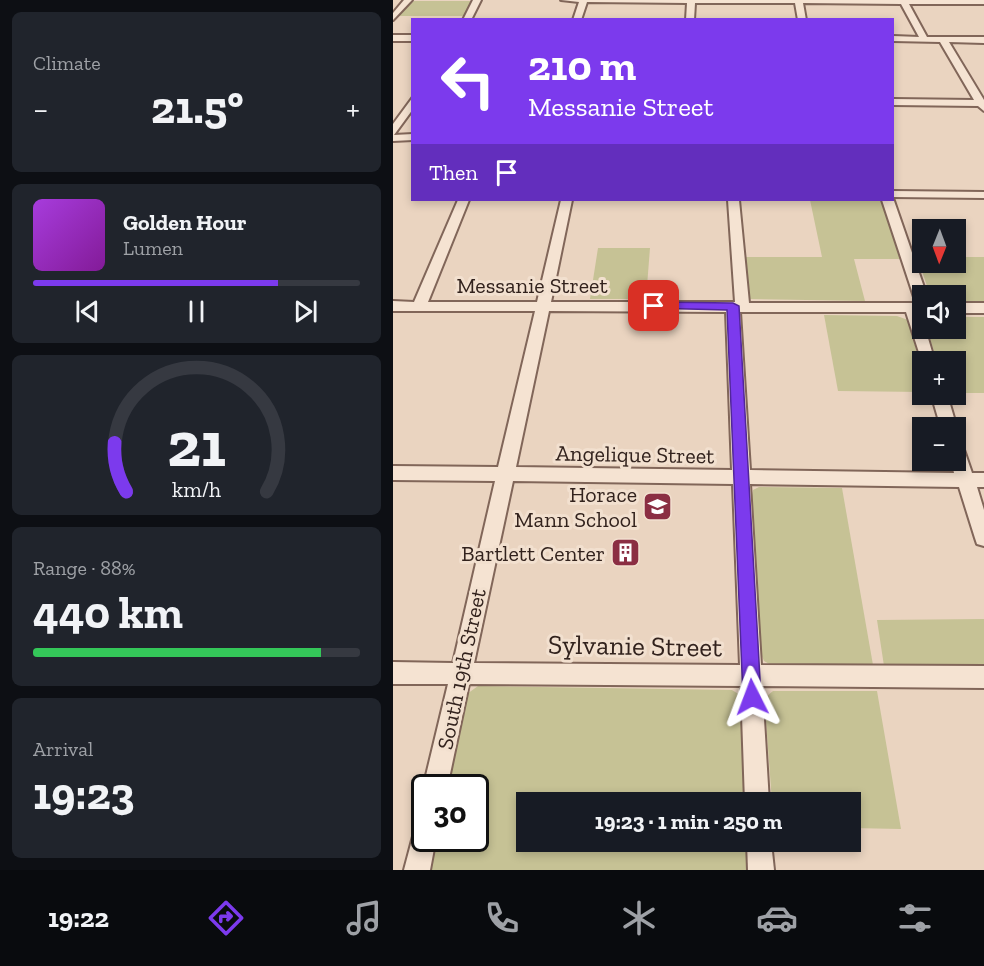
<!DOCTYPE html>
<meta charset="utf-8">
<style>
:root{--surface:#171b24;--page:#20242c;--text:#f1f3f6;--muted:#9ea1a6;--line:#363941;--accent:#7c3aed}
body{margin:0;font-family:"Zilla Slab",serif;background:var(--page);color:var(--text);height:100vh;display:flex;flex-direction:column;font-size:22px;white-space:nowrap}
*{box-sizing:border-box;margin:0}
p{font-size:20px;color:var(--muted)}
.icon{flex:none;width:33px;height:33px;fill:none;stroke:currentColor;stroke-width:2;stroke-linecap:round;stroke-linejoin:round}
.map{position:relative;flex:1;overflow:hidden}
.side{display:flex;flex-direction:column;gap:12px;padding:12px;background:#0d0f14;width:393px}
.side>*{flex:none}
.guide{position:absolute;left:18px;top:18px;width:483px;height:183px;border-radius:0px;box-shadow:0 3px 9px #0003;background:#7c3aed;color:#fff;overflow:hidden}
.needle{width:39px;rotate:181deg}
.tools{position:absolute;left:519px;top:219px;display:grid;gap:12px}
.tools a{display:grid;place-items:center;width:54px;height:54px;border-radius:0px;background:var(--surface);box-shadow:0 3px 9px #0003;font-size:30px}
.speed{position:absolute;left:18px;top:774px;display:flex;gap:12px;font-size:30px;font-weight:700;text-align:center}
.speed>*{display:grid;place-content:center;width:78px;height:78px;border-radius:50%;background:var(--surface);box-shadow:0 3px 9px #0003;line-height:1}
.speed .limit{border:3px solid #111;border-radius:9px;background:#fff;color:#111}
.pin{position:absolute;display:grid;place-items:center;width:51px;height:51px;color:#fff;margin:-26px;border-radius:12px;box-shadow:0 3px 9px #0006}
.me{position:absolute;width:66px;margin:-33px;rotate:357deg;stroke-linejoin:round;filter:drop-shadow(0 0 4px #0008)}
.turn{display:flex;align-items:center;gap:21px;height:126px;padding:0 18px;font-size:27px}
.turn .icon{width:78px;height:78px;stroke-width:2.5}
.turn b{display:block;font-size:42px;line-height:51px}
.then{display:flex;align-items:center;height:57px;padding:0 18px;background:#0003;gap:12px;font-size:22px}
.big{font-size:45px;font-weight:700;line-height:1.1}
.side .card{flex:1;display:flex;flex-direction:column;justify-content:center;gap:9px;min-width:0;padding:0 21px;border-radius:9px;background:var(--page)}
.side .dial{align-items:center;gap:0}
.dial svg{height:156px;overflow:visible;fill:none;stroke:var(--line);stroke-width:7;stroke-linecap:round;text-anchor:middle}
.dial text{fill:var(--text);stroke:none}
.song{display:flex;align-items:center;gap:18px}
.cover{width:72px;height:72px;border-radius:9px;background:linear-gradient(135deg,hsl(280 70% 55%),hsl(290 70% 35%))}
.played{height:6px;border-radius:3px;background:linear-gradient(90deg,var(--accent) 75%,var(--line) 75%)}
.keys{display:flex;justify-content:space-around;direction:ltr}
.heat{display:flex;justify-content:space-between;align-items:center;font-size:33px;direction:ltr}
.charge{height:9px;border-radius:4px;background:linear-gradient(90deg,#34c759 88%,var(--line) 0)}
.trip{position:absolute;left:123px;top:792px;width:345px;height:60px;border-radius:0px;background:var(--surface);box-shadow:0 3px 9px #0003;font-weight:700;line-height:60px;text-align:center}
.tabs{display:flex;height:96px;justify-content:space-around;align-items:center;background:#090b0e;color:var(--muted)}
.tabs .icon{width:42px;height:42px}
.tabs .current{color:var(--accent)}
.tabs b{font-size:27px;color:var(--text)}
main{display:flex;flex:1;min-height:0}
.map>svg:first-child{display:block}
</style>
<main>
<section class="side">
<div class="card"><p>Climate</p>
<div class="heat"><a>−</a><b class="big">21.5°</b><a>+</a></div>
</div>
<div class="card">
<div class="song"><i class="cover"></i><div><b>Golden Hour</b><p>Lumen</p></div></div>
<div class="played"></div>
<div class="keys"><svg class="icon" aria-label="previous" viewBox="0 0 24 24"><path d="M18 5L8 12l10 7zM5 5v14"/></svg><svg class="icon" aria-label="pause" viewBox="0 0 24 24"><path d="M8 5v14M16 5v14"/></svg><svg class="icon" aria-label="next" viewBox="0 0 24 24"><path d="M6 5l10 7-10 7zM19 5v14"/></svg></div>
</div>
<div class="card dial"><svg viewBox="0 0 100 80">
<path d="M14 69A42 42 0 1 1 86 69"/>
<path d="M14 69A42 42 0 0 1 8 44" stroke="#7c3aed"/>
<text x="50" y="56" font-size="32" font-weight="700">21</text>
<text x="50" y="72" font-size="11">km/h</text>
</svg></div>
<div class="card"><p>Range · 88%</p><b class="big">440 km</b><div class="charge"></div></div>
<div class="card"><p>Arrival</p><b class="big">19:23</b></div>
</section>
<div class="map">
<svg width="591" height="870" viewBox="0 0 591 870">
<rect width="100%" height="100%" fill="#ead4c0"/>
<g fill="#c6c295">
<polygon points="21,1 77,1 79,2 70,16 5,16"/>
<polygon points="417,200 488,200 491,204 507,259 461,259 472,301 357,299 352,257 429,257"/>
<polygon points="205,248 257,248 253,299 197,299"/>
<polygon points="524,256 529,256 530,262 562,262 563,257 591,257 591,302 563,302 562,296 537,295"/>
<polygon points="431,315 504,316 515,320 529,371 529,392 445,391"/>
<polygon points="563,317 591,317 591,393 563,393 562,362 544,361 534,329 562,328"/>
<polygon points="366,487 449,488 480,665 378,665 371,661 367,652 359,495 360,490"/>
<polygon points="591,619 591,667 491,666 484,620"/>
<polygon points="85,686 339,690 347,695 350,704 353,802 134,802 134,842 355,842 356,870 36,870 42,839 82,838 82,788 54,787 74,694"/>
<polygon points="380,691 484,691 508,829 458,828 458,802 379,802 372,707 374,696"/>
</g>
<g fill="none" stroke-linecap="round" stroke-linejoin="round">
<defs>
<g id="minor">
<polygon points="11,0 19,0 0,20 0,13"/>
<polygon points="80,0 88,0 78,20 70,20"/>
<polygon points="168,0 591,0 591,4 516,4 534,37 591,37 591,43 556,42 591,100 591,111 585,106 500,105 500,99 581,100 547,42 500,41 500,36 526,37 508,4 410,3 413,20 405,20 402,3 302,3 301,20 293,20 294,3 194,2 188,20 180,20 186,2"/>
<rect x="0" y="35" width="20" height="6"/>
<polygon points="20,97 20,109 1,135 20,134 20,140 0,141 0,124"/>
<polygon points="500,191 591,192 591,198 500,197"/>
<path d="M500,198L534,296H530V313H527L530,328H532L542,362H530V365L513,312H347L357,470L561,473L558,460H562V441L570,447L579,473H591V487H584L591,510V546L584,544L582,538L566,487L357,484L368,665L591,666V688L369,686L376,802H352L348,686L76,684L54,788H32V791L30,788L55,684H0V662L60,663L102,481L0,480V466L105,467L142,311H0V301L21,302L65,200H76L35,302H144L168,200H179L158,302H342L335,200H346L356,303H523L489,200ZM156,311L333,312L339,470L123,467ZM120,481L340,484L347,665L81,663Z"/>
<rect x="562" y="303" width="29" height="10"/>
<polygon points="538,394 554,394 564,428 562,431 562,428 548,428"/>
<polygon points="32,822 32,838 43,838 37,870 11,870 23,825"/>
<polygon points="354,842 378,842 381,870 355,870"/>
</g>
</defs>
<use href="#minor" stroke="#816659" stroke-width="4"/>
<use href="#minor" fill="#f5e3d2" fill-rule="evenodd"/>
</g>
<polygon fill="#7c3aed" stroke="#51269a" stroke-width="1.5" points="261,302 340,303 346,306 368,697 365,703 359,706 353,703 350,697 334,310 257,308 256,306"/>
<defs>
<symbol id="school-square" viewBox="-11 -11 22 22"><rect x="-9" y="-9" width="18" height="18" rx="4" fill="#8b2e43" stroke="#f2e0cf"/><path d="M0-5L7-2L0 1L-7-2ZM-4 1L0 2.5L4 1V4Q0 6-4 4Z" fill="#fff"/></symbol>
<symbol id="building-square" viewBox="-11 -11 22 22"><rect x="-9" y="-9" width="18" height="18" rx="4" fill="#8b2e43" stroke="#f2e0cf"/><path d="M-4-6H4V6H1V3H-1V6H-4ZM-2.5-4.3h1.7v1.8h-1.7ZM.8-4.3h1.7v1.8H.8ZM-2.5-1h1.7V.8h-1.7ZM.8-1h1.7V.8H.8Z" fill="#fff"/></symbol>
</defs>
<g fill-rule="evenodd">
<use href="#school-square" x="248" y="490" width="33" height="33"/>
<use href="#building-square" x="216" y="536" width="33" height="33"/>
</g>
<g text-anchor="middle" stroke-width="6" stroke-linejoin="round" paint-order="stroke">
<g font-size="22" fill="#32221d" stroke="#f2e0cf">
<text x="139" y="293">Messanie Street</text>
<text transform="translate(242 454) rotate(1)" y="8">Angelique Street</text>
<text transform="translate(68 669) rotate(-78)" y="8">South 19th Street</text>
</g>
<g font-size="22" fill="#32221d" stroke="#f2e0cf" text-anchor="end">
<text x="244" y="502">Horace<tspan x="244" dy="25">Mann School</tspan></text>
<text x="212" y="561">Bartlett Center</text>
</g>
<g font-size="27" fill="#32221d" stroke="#f2e0cf">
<text transform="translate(242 646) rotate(1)" y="9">Sylvanie Street</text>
</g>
</g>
</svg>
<div class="tools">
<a><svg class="needle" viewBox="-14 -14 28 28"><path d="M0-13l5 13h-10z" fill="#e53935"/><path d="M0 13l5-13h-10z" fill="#9ea1a6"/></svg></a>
<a><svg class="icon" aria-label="sound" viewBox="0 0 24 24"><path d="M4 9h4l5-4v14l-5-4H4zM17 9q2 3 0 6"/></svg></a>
<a>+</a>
<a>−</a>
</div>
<div class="speed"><div class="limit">30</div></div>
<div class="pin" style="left:261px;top:306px;background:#d93025"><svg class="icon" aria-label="arrive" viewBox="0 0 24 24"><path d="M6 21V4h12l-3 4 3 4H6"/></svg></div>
<svg class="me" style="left:359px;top:697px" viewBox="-20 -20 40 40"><path d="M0-17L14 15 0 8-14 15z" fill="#7c3aed" stroke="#fff" stroke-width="4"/></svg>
<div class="trip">19:23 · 1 min · 250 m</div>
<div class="guide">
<div class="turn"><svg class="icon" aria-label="left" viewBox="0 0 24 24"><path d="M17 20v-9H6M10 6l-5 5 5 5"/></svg><div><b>210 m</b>Messanie Street</div></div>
<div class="then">Then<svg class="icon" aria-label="arrive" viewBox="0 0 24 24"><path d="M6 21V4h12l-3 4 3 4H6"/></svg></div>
</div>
</div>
</main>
<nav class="tabs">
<b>19:22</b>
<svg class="icon current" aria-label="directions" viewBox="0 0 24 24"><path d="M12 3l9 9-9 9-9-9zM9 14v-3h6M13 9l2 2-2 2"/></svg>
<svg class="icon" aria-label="music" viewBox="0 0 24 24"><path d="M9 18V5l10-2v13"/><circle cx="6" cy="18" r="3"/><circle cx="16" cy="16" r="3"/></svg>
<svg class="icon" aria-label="phone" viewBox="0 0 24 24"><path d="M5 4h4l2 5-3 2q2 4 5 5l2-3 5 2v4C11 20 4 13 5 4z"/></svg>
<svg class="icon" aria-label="climate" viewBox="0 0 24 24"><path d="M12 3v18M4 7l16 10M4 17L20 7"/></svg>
<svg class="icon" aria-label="car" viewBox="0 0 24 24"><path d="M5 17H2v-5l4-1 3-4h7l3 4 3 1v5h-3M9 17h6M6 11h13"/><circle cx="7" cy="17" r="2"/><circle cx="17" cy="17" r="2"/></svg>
<svg class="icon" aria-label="filters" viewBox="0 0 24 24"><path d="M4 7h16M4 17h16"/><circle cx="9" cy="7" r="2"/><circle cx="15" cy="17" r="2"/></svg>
</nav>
